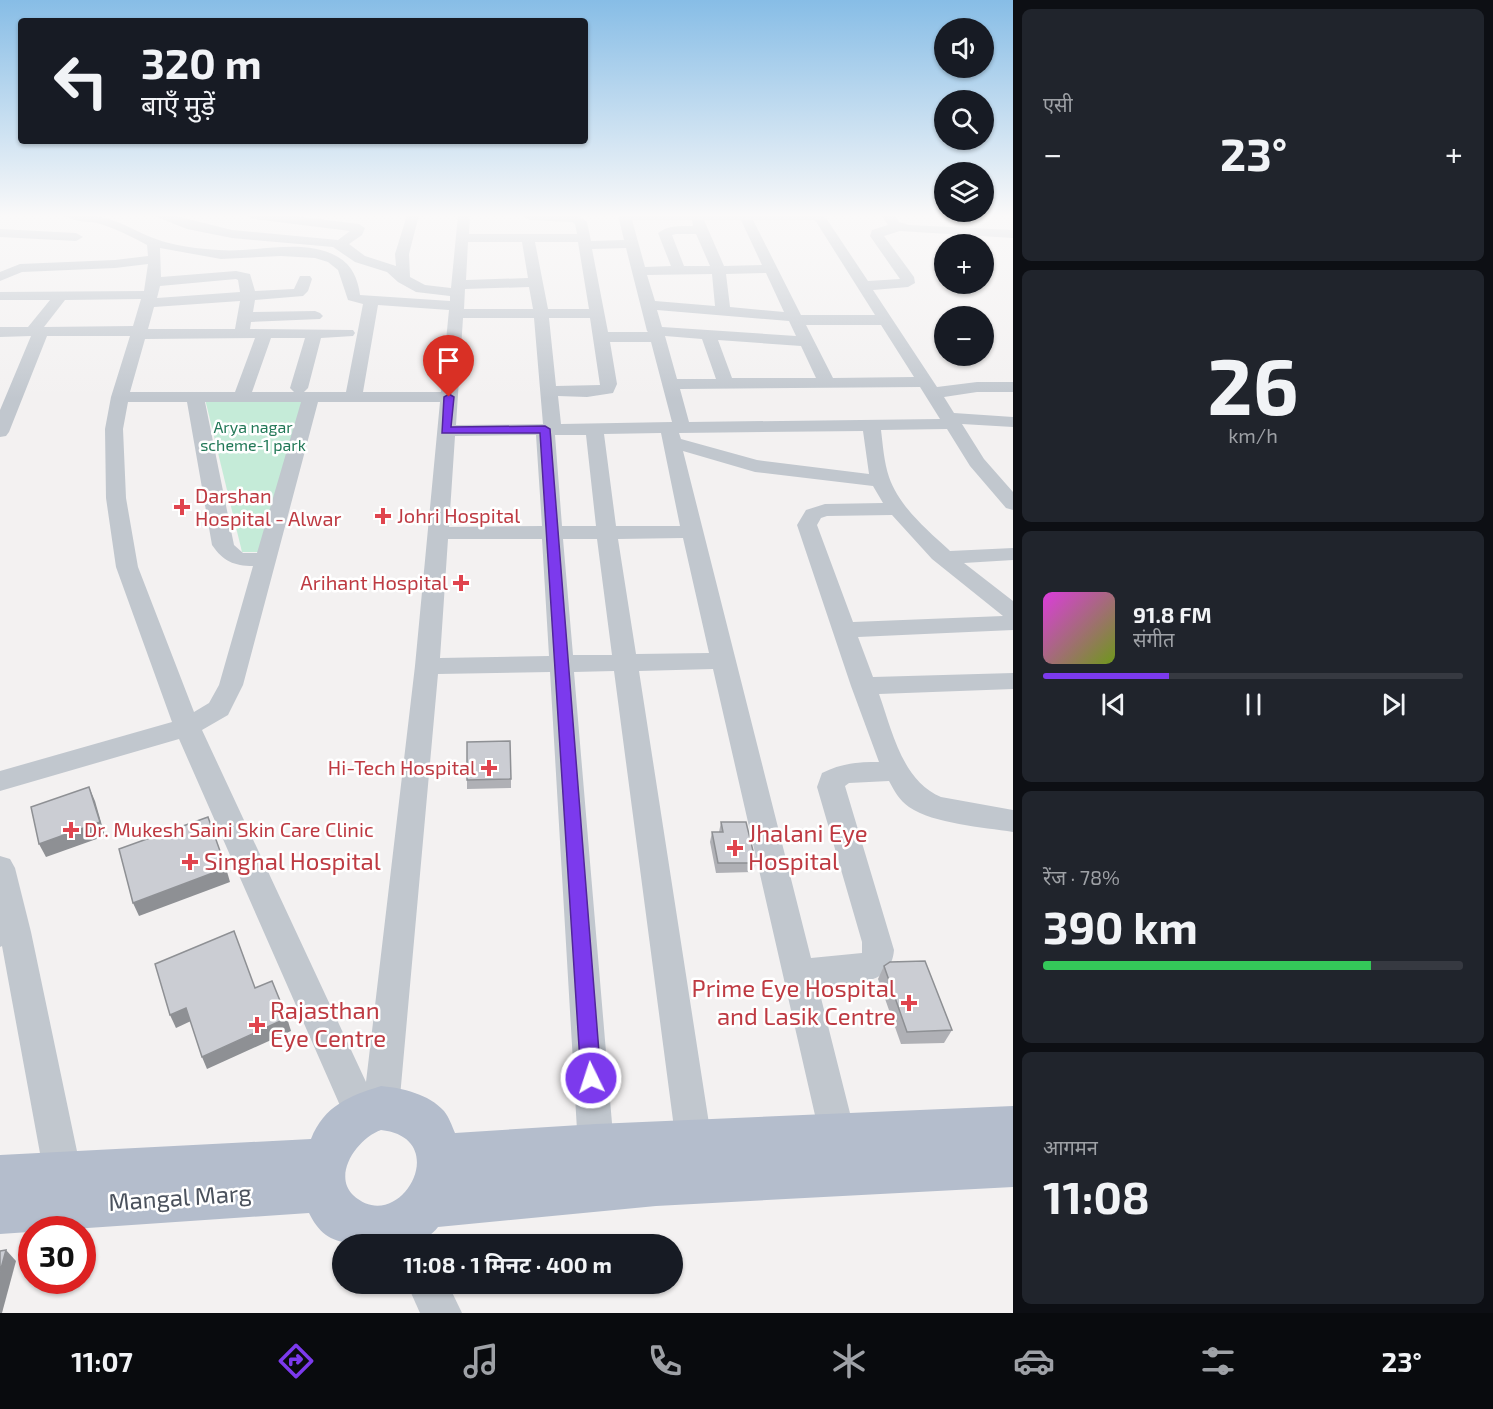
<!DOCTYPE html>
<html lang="hi">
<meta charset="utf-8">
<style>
:root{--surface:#171b24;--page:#20242c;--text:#f1f3f6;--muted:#9ea1a6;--line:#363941;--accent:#7c3aed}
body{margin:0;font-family:"Exo 2","Noto Sans Devanagari",sans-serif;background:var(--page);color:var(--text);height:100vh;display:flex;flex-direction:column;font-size:22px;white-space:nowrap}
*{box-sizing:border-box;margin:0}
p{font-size:20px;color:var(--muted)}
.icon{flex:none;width:33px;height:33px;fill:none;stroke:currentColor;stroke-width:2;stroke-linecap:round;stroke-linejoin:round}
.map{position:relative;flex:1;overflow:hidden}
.drawer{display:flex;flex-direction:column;gap:9px;padding:9px;background:#0d0f14;width:480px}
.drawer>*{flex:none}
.hud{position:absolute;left:18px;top:18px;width:570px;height:126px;border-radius:6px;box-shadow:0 2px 4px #0004;background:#171b24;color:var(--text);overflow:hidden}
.tools{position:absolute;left:934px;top:18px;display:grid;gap:12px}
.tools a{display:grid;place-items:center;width:60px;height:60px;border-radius:50%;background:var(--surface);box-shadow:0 2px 4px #0004;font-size:30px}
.speed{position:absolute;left:18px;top:1216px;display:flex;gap:12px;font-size:30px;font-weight:700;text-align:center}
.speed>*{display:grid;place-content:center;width:78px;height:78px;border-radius:50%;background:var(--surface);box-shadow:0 2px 4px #0004;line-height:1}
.speed .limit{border:9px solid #d22;background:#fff;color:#111}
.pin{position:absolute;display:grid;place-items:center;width:51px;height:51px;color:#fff;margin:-62px -26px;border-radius:50% 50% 50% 0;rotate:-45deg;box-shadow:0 0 6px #0007}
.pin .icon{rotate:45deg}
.me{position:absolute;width:66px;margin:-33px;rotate:356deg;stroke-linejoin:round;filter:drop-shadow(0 0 4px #0008)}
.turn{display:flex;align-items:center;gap:21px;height:126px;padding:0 24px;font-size:27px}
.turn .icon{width:78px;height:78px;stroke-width:2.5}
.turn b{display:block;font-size:42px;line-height:51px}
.big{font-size:45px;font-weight:700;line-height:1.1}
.drawer .widget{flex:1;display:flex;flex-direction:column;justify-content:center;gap:9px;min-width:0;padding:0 21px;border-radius:9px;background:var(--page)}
.drawer .dial{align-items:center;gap:0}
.dial b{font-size:78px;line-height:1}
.song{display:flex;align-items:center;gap:18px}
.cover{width:72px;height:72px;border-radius:9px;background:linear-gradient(135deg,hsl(300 70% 55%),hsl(80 70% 35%))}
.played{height:6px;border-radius:3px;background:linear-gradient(90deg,var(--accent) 30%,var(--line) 30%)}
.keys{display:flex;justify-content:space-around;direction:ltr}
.heat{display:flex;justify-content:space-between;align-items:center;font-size:33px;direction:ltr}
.charge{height:9px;border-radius:4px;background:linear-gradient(90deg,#34c759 78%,var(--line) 0)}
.trip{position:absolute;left:332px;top:1234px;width:351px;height:60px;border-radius:30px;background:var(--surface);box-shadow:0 2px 4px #0004;font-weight:700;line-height:60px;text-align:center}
.tabs{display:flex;height:96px;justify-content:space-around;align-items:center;background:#090b0e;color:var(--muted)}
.tabs .icon{width:42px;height:42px}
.tabs .selected{color:var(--accent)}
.tabs b{font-size:27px;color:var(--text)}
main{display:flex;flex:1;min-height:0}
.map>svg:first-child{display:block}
</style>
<main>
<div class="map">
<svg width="1013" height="1313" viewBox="0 0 1013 1313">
<rect width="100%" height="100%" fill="#f3f1f1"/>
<polygon fill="#c5ebd8" points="205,399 303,401 260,552 242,552"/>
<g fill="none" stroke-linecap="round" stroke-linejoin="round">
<g fill="#c1c7ce" fill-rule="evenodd">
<path d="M64,215C74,215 86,214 96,216C118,219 136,232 156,239C174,246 200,249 219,250C257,253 304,237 338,257C352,265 358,279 360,295L450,301V296L416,292L398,282L387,272L355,262L333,247L232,238L187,229L152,215H172L232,230L338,240L350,231L253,219L247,215H287L359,224L365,228L362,235L349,244L365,256L396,266L395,254L407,215H419L409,254L410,277L425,285L451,288L458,215H470L469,234H577L575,224L572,222L531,220L519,215H577L587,222L591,241L624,240L618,215H824L868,281L900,279L870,236L872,230L888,225L881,215H894L899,222L909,225L1013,230V238L900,231L884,236L914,277L915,283L908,287L873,290L937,387L977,382H1013V392H977L944,397L954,413L1013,417V427L962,424L984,459L1013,492V510L1006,508L970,466L947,429L881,430C883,446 884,462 889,477C899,506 926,529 948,549L950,551L1013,548V560L964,563L1013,601V630L858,637L873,677L1013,673V689L879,694C892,730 902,781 941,797L1013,810V832C983,827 934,824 909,807C899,800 895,792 889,781L849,783L845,786L894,950C891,989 847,983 818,986L856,1137L851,1150L838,1155L825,1150L820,1137L713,669L639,671L712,1143L707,1156L694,1161L681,1156L676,1143L614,671L574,672L614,1147L609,1160L596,1165L583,1160L578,1147L550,672L438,674L399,1108L394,1121L381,1126L376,1124L362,1131L349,1126L179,739L0,791V771L172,722L116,567L106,498L105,429L111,397L130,336H47L9,432L6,436L0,437V410L31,336L0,337V327H28L50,300H0V292L144,291L148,264L115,268L22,272L0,281V272L20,264L115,260L148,256L147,245C131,236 114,228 97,223C86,221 72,222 64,215ZM632,220H692L693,226C681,226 668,225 658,233L671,266L645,267ZM704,220H741L762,265L724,266ZM753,220H815L875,315H801ZM676,234H696L710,266H684L672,235ZM468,242H522L528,278L466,280ZM535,242H578L589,309H548ZM160,248L221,259L281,256L315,258L328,262L338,270L348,300L363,304L346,392H304L308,388L321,338L353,336L355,333L353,330L250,329L251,322L320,319L323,316L320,313L315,311L253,312L255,300L303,296L308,291L312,279L310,276H300L294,289L255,291L250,274L236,271L161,277ZM626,248L647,331L648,332H608L592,249ZM766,273L784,312L730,307L726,274ZM712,274L715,306L655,301L647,275ZM236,279L238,280L240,292L157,298L160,286ZM529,287L533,309H464L465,289ZM141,299L133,326L44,327L65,300ZM240,301L235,329H148L154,307ZM378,305L449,310L441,392H363ZM657,310L789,321L796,336L662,327ZM463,318H534L543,424L456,425ZM549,318H590L600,385L556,386ZM806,325H881L914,377L833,378ZM665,336L702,339L716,379H677ZM255,338L235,392H130L145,339ZM271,338H305L290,388L294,392H252ZM718,340L801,346L816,378H732ZM610,342H651L672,422L561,424L558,396L587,397L613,393L617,384ZM920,387L940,419L689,422L680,389ZM128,402H187L212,545C223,561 234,566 253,566L219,685L209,703L194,712L138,567L126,498L123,429ZM205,402H301L257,553H243L234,545ZM318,402H440L415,666L366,1082L202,730L228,715L243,685ZM863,431L869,474L757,460L681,439L679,433ZM661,433L680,526H616L604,434ZM536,435L542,526L449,527L455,436ZM555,435H586L596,526H562ZM683,451L755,472L873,486L883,503L825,504L806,510L797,525L851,686L879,762C858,762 842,763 822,773L817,787L862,942V953L811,958ZM892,515L932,559L1003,616L853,622L817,525L821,518L827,516ZM683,538L709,653L636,654L618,539ZM448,539H542L549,656L440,658ZM563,539H597L612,655H573Z"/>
<polygon points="0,229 76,233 83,237 76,241 0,237"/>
<polygon points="0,856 10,859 15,868 31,932 82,1175 76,1188 63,1194 50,1188 44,1175 2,946 0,947"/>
<polygon points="407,1284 448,1284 462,1313 420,1313"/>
</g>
<path fill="#b4bdcc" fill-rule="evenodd" d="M381,1086C402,1088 429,1094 444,1111C449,1117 452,1126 455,1133L596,1124L1013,1106V1187L656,1206L438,1227C433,1234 420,1243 412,1245C392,1249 342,1247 326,1235C318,1229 313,1221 309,1213L0,1234V1155L311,1139C324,1106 349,1096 381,1086ZM381,1130C455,1138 399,1238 353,1195C332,1174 358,1138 381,1130Z"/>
</g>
<g fill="#afb0b5">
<polygon points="511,779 511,788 467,789 467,780"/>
<polygon points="721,822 756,863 753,872 716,873 710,842 712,832 719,832"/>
<polygon points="884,966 952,1030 944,1043 901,1044 878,979"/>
</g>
<g fill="#8e9094">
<polygon points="89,787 95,801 105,836 46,857 39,844"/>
<polygon points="226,868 230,882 139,916 133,903"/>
<polygon points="186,1008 191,1021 176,1028 170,1015"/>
<polygon points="287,1018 291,1031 207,1069 202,1057"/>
<polygon points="6,1250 16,1261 2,1313 0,1313 0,1272"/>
</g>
<g fill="#cbcdd3" stroke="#8e9094" stroke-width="1.5">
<polygon points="510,741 511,779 467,780 467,742"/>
<polygon points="89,787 100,822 39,844 31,807"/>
<polygon points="208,817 226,868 133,903 119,849"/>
<polygon points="721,822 746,822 756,863 718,863 712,832 723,832"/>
<polygon points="234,931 255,988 272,981 287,1018 202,1057 186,1008 170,1015 155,964"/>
<polygon points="925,961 952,1030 907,1032 884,966 890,962"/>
<polygon points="6,1250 0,1272 0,1251"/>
</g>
<linearGradient id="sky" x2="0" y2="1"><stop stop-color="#87bde6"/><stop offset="0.54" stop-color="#faf9f9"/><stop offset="1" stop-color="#faf9f9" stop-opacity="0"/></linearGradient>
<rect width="1013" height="399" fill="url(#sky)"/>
<polygon fill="#7c3aed" stroke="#51269a" stroke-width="1.5" points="449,394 454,397 451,427 545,426 550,429 601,1078 598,1085 591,1087 584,1085 581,1078 540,433 442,433 444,397"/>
<g fill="#e0444e" stroke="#fff" stroke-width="2">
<path d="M179 498h6v6h6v6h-6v6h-6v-6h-6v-6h6z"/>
<path d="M380 507h6v6h6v6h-6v6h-6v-6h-6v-6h6z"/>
<path d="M458 574h6v6h6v6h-6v6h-6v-6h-6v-6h6z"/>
<path d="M486 759h6v6h6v6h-6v6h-6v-6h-6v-6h6z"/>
<path d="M68 821h6v6h6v6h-6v6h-6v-6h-6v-6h6z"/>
<path d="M732 839h6v6h6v6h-6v6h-6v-6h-6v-6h6z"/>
<path d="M187 853h6v6h6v6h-6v6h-6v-6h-6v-6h6z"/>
<path d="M906 994h6v6h6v6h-6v6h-6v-6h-6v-6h6z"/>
<path d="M254 1016h6v6h6v6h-6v6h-6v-6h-6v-6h6z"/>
</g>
<g text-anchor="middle" stroke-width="5" stroke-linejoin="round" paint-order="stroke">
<g font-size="16" fill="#227857" stroke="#fff">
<text x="253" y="433">Arya nagar<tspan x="253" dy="18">scheme-1 park</tspan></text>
</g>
<g font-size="20" fill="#be3a42" stroke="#fff" text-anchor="start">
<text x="195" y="503">Darshan<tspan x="195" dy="23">Hospital - Alwar</tspan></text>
<text x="397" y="523">Johri Hospital</text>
<text x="448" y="590" text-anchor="end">Arihant Hospital</text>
<text x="476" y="775" text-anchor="end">Hi-Tech Hospital</text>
<text x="84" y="837">Dr. Mukesh Saini Skin Care Clinic</text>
</g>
<g font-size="24" fill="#be3a42" stroke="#fff" text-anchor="start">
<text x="748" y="842">Jhalani Eye<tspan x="748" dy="28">Hospital</tspan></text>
<text x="204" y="870">Singhal Hospital</text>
<text x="896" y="997" text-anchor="end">Prime Eye Hospital<tspan x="896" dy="28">and Lasik Centre</tspan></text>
<text x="270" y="1019">Rajasthan<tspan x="270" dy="28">Eye Centre</tspan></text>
</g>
<g font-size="24" fill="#4b525d" stroke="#fff">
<text transform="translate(180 1198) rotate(-4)" y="8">Mangal Marg</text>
</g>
</g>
</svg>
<div class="tools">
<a><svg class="icon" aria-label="sound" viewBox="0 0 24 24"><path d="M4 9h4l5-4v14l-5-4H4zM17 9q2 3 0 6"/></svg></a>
<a><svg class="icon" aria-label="search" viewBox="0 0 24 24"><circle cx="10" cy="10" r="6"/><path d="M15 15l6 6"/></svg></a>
<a><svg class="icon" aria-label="layers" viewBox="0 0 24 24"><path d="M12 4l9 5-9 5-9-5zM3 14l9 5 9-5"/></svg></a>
<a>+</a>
<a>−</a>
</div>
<div class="speed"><div class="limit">30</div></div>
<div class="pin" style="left:449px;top:397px;background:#d93025"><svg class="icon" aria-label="arrive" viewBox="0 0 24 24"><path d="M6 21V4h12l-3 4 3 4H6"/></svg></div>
<svg class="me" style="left:591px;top:1078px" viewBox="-20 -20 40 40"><circle r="17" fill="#7c3aed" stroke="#fff" stroke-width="3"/><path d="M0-11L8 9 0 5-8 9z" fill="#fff"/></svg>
<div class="trip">11:08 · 1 मिनट · 400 m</div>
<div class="hud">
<div class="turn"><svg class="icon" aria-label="left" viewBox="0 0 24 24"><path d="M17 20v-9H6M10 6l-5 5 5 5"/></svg><div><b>320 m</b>बाएँ मुड़ें</div></div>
</div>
</div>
<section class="drawer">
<div class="widget"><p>एसी</p>
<div class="heat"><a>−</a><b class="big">23°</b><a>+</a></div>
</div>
<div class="widget dial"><b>26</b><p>km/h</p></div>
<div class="widget">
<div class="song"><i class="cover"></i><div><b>91.8 FM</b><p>संगीत</p></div></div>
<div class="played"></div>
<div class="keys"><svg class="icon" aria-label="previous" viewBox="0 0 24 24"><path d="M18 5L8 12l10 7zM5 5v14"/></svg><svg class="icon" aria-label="pause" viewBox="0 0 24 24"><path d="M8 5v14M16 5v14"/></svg><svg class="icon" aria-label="next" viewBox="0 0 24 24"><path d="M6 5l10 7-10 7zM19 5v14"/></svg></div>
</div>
<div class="widget"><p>रेंज · 78%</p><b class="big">390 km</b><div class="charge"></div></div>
<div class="widget"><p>आगमन</p><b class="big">11:08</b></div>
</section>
</main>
<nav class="tabs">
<b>11:07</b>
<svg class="icon selected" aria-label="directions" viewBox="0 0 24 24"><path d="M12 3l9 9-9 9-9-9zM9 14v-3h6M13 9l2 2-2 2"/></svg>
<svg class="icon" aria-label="music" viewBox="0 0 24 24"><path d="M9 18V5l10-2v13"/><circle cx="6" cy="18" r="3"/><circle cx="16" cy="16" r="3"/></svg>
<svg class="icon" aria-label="phone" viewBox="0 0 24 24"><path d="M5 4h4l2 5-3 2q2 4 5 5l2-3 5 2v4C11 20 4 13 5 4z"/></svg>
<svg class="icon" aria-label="climate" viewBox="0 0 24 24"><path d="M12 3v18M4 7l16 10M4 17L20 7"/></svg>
<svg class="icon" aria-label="car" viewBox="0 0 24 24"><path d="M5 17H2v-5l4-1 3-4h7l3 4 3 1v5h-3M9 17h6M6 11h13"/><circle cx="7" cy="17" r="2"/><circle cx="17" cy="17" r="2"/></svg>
<svg class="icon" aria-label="filters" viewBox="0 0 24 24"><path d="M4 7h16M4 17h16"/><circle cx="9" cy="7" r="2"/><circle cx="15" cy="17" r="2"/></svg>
<b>23°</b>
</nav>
